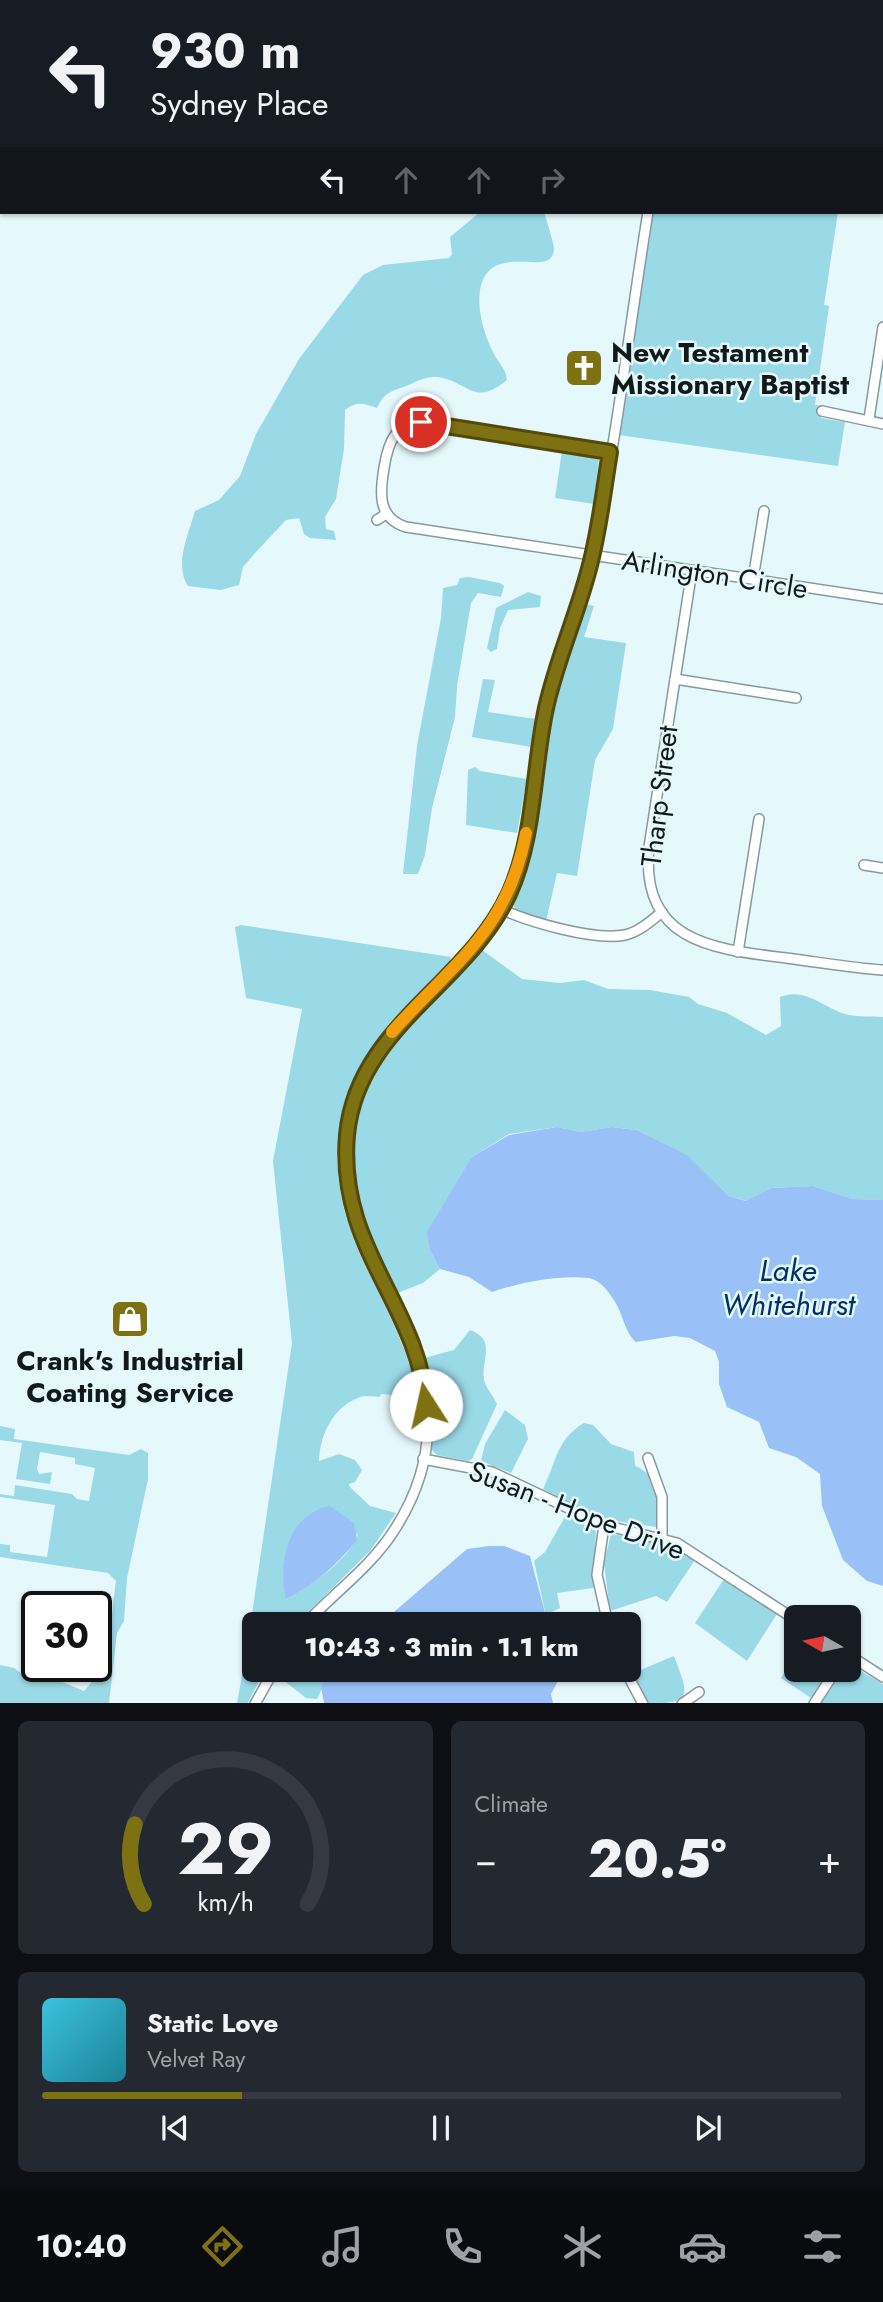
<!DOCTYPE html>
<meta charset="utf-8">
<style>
:root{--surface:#171b24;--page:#242831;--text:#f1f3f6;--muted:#9ea1a6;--line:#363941;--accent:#7e7111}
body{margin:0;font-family:Jost,sans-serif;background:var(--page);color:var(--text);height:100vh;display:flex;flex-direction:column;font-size:26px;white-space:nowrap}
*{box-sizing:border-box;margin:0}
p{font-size:23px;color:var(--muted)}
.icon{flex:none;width:38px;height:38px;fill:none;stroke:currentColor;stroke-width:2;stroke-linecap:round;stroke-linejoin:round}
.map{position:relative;height:1703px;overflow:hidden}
.panel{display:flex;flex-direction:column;gap:18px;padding:18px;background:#0d0f14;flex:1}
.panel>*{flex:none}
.guide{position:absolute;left:0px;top:0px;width:884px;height:214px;box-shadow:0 2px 5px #0004;background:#171b24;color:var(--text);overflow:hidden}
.needle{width:46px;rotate:279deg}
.tools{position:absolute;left:784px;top:1605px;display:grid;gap:14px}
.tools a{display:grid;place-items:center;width:77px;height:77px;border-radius:10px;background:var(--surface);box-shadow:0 2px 5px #0004;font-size:35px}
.speed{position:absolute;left:21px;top:1591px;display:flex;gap:14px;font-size:35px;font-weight:700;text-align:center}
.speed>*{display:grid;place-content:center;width:91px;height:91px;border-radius:50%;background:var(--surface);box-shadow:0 2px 5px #0004;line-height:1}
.speed .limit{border:4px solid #111;border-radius:10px;background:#fff;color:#111}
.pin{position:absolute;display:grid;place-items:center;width:60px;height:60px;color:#fff;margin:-30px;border:4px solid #fff;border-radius:50%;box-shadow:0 2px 7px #0007}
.me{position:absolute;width:77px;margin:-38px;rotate:350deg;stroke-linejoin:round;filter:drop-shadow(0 0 5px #0008)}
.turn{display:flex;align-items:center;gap:24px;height:147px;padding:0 35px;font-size:32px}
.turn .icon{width:91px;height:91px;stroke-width:2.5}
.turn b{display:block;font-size:49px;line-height:60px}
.lanes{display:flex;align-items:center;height:66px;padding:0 35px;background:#0003;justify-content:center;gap:35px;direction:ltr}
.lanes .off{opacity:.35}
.big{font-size:52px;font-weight:800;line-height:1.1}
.panel .tile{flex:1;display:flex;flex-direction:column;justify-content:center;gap:10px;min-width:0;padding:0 24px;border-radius:10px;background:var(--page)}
.panel .dial{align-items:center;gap:0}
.dial svg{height:182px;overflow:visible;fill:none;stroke:var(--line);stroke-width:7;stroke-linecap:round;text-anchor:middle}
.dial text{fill:var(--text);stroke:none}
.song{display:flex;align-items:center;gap:21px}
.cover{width:84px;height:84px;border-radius:10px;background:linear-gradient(135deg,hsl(190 70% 55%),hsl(190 70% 35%))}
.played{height:7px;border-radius:4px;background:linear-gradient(90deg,var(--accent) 25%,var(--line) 25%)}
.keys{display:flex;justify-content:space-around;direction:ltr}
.heat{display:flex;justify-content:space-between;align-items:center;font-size:38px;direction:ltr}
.panel .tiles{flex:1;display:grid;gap:18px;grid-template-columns:1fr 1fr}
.tile:last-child{grid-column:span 2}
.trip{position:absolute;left:242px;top:1612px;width:399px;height:70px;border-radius:10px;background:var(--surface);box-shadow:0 2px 5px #0004;font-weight:800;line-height:70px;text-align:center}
.dock{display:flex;height:112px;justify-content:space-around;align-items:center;background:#090b0e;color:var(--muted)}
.dock .icon{width:49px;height:49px}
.dock .active{color:var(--accent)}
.dock b{font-size:32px;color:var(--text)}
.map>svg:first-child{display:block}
</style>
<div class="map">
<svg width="883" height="1704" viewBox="0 0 883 1704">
<rect width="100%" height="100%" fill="#e5f8fc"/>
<g fill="#9ad9e6" fill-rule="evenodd">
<polygon points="257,0 883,0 883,187 882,2"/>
<path d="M480,212H544C546,218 554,244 554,248C554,282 490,237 480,290C477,310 484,334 493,352C498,363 506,368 507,380C473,408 469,381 437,377C424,376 416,382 406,386C391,391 384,393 377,408C364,403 356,401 345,410L344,449L336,499L325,517L326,529L334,531L336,540L310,538L304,534L299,518L286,520L256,552L243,567L239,585L220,590L188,586C174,565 188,535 195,511L219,500L240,476L256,434L299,359L363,275L383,265L449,258L452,254L450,237Z"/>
<polygon points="653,212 838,212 824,305 829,306 815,405 822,406 821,418 845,422 838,466 619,435 625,395 633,389 635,378 629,371"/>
<polygon points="562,451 599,458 594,504 555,498"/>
<polygon points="469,577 500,583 504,586 501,597 478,593 471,603 457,686 455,717 432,808 425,855 418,874 403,874 417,746 441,618 443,588 457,585 460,578"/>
<polygon points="528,592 541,596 540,607 508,610 500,628 497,649 491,652 487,648 496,608"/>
<polygon points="586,604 594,606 584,637 626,643 613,729 595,760 577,876 557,873 546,921 517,911 513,905 529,858 556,697"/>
<polygon points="483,679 495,680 488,712 536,719 531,747 472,737"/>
<polygon points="475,767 480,771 527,779 517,833 466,825 468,770"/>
<path d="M241,925L451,957L449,964C360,1048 304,1130 360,1254C382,1302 408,1345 418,1397L381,1394L380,1397C374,1397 364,1395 358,1398C332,1408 320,1436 319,1461L339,1454L355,1460L362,1470L355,1482L349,1484L350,1487L370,1506L396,1513L370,1551L296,1624H254V1670H265L247,1704L237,1703L248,1641L292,1343L273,1161L302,1009L246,998L235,927ZM358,1533C354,1556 307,1589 286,1599Z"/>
<path d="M482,950L522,979L560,983L584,980L608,989L650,990L689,997L698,1004L727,1013L766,1035L781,1026L780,997C806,986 826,1010 849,1015C859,1017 872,1016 883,1017V1200L853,1199L813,1186L771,1188L747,1201L729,1196L686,1155L637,1130L611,1127L581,1132L557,1127L509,1134L472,1157L430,1250L440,1269L423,1283L395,1294C384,1271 372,1249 363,1226C341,1163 356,1090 396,1038C421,1006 454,980 482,950Z"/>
<path d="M470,1330C497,1340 481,1359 484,1379C485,1387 493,1395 497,1404L472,1459L468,1461L437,1455L432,1450L433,1406L424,1358L454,1350Z"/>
<polygon points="505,1410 525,1425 528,1439 511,1473 481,1461 485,1444"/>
<path d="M584,1423L593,1425L611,1444L634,1452L635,1465C640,1469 646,1471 649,1475C657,1488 661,1514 656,1527L603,1519L543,1489C556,1464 556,1439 584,1423Z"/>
<path d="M0,1426L15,1429L14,1439L129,1455L141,1449L148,1453V1479L127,1578L124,1621L117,1633L109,1703H0V1665L14,1668L25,1676L41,1673L84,1691C113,1662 110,1619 116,1581L108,1573L0,1557V1544L10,1545V1552L47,1557L55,1505L0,1497V1494L14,1496L15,1485L72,1494L77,1499L89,1501L95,1468L75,1464V1458L40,1452L37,1469L39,1474L52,1472L50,1484L16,1479L22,1443L0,1440Z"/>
<polygon points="566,1515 596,1531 593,1588 557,1593 560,1608 549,1613 545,1612 534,1561 545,1552"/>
<polygon points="611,1534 652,1540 695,1560 667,1602 656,1596 610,1611 604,1563"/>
<polygon points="724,1579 777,1614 747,1661 695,1623"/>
<polygon points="796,1655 796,1670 830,1670 811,1698 781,1678"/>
<path d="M674,1656C687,1692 696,1704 649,1703L633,1673Z"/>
<polygon points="849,1664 883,1684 883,1703 821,1703 844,1670 849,1670"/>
<polygon points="281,1670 331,1670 317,1699 306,1698 278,1676"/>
</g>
<g fill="#99c1f7">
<path d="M557,1127L581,1132L611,1127L637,1130L687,1155L729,1196L746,1201L771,1188L813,1186L853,1199L883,1200V1586L867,1581L843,1560L822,1506L820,1474L796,1457L769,1448L759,1422L727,1407L719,1384V1362L715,1351L690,1338L674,1336L636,1342C624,1332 623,1312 613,1299C608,1291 600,1280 589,1278C558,1275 522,1282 492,1292L469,1277L440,1269L430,1250L427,1232L472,1157L509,1135Z"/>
<path d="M330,1506L354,1523L357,1540C338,1564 313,1586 286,1599C278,1561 287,1515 330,1506Z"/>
<polygon points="489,1546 504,1546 530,1556 548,1624 380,1624 467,1549"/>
<polygon points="331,1670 557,1670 559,1679 551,1694 553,1703 324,1703 321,1687"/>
</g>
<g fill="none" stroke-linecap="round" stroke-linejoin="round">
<defs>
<g id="street">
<polyline points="621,382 633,383"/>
<polyline points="822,411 883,424"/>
<polyline points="869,419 883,327"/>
<path d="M610,452L427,423C396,420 388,442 384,468C380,492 377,518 406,527L883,599"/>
<polyline points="377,520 386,514"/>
<path d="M692,570L649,847C640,943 714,949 786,958C818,962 851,968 883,970"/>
<polyline points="753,579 764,511"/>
<polyline points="675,679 796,698"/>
<polyline points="864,865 883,868"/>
<path d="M501,909C529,922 594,941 625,935C639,932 651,921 662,912"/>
<polyline points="738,952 759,819"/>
<polyline points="648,1458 662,1497 662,1537"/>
<polyline points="423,1459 492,1472 604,1525 677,1543 796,1620"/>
<polyline points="604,1525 597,1575 608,1624"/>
<path d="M305,1624C335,1592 372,1566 395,1529C496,1371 329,1281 347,1132C362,1020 474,983 512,886C535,829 533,763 547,704C560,651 583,601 594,548C617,437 630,323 648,212"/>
<polyline points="849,1655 883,1677"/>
<polyline points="625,1670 643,1704"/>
<polyline points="255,1704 274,1670"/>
<polyline points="682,1704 699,1692"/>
<polyline points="814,1704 836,1670"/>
</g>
<g id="secondary">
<polyline points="0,61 2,61"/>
<polyline points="882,197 883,197"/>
</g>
</defs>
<use href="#street" stroke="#87999c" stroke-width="12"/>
<use href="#secondary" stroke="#87999c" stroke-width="16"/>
<use href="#street" stroke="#fff" stroke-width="9"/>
<use href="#secondary" stroke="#fff" stroke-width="12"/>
</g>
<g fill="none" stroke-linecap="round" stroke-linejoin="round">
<defs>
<path id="route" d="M421,422L610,452C604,488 600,525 591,561C579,611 557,658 546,708C533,768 535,837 509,894C467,985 357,1027 347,1135C337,1249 419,1305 426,1405"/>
</defs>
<use href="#route" stroke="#52490b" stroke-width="18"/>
<use href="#route" stroke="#7e7111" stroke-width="12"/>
<path stroke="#f59e0b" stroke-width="12" d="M392,1032C454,962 507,932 526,833"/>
</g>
<defs>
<symbol id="church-square" viewBox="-11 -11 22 22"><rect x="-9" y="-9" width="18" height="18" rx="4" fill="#7e7111" stroke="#e5f8fc"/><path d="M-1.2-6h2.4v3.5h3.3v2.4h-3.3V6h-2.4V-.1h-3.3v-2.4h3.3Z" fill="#fff"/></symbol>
<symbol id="shop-square" viewBox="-11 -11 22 22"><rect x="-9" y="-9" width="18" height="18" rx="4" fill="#7e7111" stroke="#e5f8fc"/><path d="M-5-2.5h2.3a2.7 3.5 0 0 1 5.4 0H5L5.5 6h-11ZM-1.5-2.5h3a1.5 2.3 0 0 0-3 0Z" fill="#fff"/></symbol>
</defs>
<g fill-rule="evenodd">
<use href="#church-square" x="562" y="346" width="44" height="44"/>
<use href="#shop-square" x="108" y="1297" width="44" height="44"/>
</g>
<g text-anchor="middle" stroke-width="5" stroke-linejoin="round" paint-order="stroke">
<g font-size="28" font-weight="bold" fill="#12191b" stroke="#e5f8fc" text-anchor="start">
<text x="611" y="362">New Testament<tspan x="611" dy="32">Missionary Baptist</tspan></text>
<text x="130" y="1370" text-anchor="middle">Crank's Industrial<tspan x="130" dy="32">Coating Service</tspan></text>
</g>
<g font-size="28" fill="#12191b" stroke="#e5f8fc">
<text transform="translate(715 574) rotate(9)" y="10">Arlington Circle</text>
<text transform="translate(659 796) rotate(-83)" y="10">Tharp Street</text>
<text transform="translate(577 1510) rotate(21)" y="10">Susan - Hope Drive</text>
</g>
<g font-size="30" font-style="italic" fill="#00316a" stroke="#e5f8fc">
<text x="788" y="1281">Lake<tspan x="788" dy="34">Whitehurst</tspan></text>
</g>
</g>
</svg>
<div class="tools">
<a><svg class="needle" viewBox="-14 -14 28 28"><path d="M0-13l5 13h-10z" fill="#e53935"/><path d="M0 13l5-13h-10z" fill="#9ea1a6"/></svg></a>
</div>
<div class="speed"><div class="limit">30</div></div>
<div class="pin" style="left:421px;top:422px;background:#d93025"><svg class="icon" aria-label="arrive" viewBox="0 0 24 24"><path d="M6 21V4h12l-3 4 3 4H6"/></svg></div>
<svg class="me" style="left:426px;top:1405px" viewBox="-20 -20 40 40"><circle r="19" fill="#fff"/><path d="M0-13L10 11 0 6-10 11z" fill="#7e7111"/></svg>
<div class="trip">10:43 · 3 min · 1.1 km</div>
<div class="guide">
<div class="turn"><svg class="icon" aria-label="left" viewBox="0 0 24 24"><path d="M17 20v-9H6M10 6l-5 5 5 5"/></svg><div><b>930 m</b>Sydney Place</div></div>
<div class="lanes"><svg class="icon" aria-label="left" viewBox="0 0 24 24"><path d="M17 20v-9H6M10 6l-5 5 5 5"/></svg><svg class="icon off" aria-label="ahead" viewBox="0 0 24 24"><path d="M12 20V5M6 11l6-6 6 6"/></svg><svg class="icon off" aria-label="ahead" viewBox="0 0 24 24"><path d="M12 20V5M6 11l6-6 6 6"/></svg><svg class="icon off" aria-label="right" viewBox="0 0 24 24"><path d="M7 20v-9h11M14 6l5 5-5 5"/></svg></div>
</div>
</div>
<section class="panel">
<div class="tiles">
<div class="tile dial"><svg viewBox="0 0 100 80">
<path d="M14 69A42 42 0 1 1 86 69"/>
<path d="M14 69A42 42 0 0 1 10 34" stroke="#7e7111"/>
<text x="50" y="56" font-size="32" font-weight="700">29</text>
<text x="50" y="72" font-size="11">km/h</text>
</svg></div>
<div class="tile"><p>Climate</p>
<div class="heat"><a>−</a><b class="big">20.5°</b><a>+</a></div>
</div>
<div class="tile">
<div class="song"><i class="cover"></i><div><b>Static Love</b><p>Velvet Ray</p></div></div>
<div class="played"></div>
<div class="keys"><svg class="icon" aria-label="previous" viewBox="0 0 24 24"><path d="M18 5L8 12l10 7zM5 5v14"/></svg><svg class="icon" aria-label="pause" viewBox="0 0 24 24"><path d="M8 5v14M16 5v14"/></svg><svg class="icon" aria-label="next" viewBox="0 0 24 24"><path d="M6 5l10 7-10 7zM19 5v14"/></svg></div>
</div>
</div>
</section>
<nav class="dock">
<b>10:40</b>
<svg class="icon active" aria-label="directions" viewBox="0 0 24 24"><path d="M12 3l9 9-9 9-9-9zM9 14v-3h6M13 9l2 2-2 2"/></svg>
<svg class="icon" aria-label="music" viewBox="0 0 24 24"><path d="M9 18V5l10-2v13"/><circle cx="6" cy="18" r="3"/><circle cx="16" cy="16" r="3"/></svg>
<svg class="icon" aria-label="phone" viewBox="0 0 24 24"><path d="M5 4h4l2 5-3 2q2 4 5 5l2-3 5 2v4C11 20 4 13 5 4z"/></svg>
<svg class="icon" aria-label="climate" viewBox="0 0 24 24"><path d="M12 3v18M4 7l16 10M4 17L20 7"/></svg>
<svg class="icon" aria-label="car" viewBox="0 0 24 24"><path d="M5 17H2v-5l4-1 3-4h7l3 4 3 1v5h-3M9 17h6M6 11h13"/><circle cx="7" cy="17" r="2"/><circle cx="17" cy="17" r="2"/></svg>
<svg class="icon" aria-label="filters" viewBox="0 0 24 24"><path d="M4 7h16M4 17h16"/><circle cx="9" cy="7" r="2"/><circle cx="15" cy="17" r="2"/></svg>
</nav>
